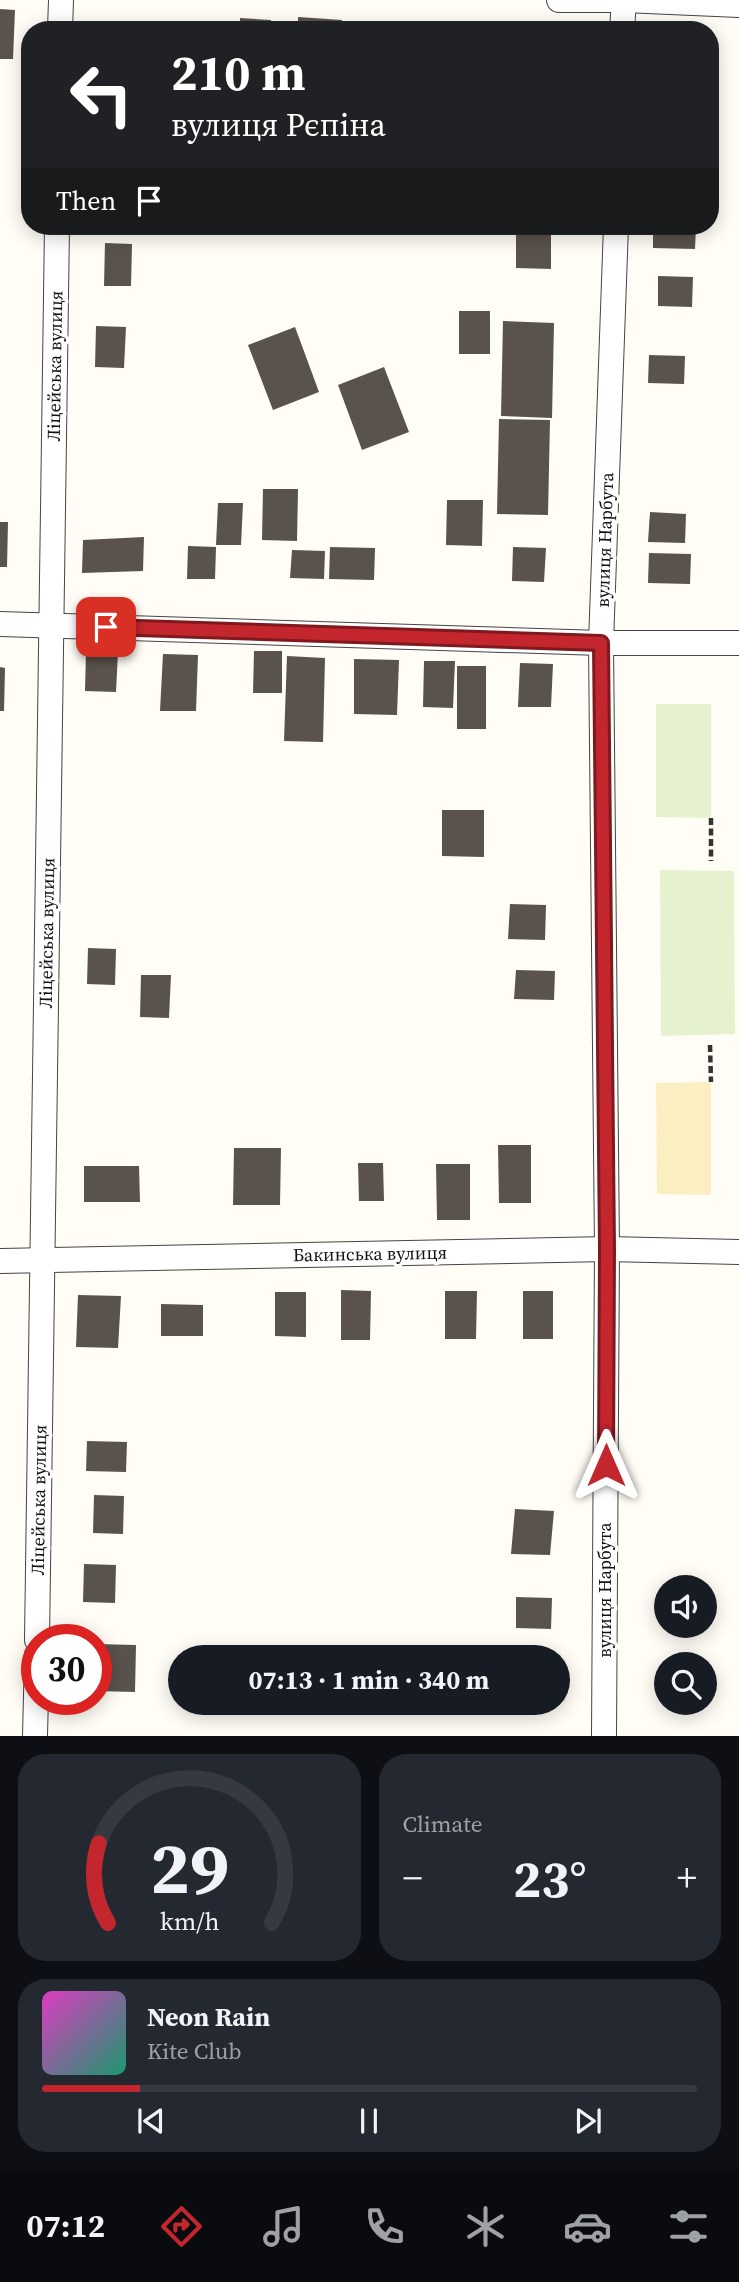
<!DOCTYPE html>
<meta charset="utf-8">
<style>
:root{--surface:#171b24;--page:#242831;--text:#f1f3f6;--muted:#9ea1a6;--line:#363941;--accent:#c4262e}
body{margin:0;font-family:"Source Serif 4",serif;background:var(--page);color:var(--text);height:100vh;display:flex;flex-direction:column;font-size:26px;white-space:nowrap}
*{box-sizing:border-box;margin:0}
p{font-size:23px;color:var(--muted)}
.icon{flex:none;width:38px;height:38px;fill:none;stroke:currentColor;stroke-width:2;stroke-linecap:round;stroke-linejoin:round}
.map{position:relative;height:1736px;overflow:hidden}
.drawer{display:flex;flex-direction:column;gap:18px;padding:18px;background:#0d0f14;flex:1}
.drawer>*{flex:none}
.hud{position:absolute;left:21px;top:21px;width:698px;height:214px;border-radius:28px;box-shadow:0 4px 18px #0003;background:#202124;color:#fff;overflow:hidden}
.tools{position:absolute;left:654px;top:1575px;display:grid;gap:14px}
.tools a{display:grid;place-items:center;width:63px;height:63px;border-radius:50%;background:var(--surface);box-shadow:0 4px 18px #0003;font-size:35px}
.speed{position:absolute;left:21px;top:1624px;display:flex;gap:14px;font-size:35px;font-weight:700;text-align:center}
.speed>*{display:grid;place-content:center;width:91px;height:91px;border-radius:50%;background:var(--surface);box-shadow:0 4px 18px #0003;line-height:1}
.speed .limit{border:10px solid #d22;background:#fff;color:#111}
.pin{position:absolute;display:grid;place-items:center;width:60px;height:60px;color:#fff;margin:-30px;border-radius:14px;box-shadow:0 4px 10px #0006}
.me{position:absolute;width:77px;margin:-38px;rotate:0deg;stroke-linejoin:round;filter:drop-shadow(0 0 5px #0008)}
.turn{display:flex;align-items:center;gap:24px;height:147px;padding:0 35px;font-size:32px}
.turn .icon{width:91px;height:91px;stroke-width:2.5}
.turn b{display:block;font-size:49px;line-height:60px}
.then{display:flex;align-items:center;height:66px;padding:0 35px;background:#0003;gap:14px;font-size:26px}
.big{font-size:52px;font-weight:700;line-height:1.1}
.drawer .tile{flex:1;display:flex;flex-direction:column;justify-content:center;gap:10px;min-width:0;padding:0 24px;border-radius:28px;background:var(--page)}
.drawer .dial{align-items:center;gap:0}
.dial svg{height:182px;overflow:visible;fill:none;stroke:var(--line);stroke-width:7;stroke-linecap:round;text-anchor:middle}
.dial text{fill:var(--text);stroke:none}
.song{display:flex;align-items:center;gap:21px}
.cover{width:84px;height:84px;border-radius:10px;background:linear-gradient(135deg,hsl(310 70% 55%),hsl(160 70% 35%))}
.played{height:7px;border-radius:4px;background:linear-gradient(90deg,var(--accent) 15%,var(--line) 15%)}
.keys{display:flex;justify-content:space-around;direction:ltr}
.heat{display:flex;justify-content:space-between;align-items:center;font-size:38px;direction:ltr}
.drawer .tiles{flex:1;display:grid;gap:18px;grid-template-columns:1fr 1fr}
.tile:last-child{grid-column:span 2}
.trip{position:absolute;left:168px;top:1645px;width:402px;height:70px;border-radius:35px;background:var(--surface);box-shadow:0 4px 18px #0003;font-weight:700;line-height:70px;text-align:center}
.tab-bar{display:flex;height:112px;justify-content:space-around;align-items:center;background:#090b0e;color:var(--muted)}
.tab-bar .icon{width:49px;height:49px}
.tab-bar .current{color:var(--accent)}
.tab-bar b{font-size:32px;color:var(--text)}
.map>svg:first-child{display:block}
</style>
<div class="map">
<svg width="739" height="1736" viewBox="0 0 739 1736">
<rect width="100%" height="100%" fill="#fffdf5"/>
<polygon fill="#fbeec1" points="711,1082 711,1195 657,1194 656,1083"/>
<g fill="#e6f2cf">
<polygon points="656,704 711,704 711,818 656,817"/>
<polygon points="660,870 734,871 735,1034 661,1036"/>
</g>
<g fill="#5a524d">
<polygon points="0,9 15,10 13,59 0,59"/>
<polygon points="298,17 342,20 341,30 298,30"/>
<polygon points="240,18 271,20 271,30 240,30"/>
<polygon points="516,226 551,227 551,269 516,268"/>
<polygon points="653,226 696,226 695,249 653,248"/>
<polygon points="105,243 132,244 131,286 104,286"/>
<polygon points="658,276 693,277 692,307 658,306"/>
<rect x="459" y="311" width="31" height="43"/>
<polygon points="503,321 554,323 552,418 501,416"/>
<polygon points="96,326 126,327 124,368 95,367"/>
<polygon points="295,327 319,392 273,410 248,345"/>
<polygon points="649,355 685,356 684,384 648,383"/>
<polygon points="384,367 409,432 362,450 338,385"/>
<polygon points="499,419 550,420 548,515 497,514"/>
<polygon points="263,489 298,489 297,541 262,540"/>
<polygon points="447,500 483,500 482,546 446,545"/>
<polygon points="218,503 243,503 241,545 216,545"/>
<polygon points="650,512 686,514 685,543 648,542"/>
<polygon points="0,522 8,522 7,567 0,567"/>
<polygon points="144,537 143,571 82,573 83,540"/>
<polygon points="188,546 216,547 215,579 187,579"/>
<polygon points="330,547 375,548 374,580 329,579"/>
<polygon points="513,547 546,548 544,582 512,581"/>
<polygon points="292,550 325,551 324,579 290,578"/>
<polygon points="649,553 691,554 690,584 648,583"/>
<polygon points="86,651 118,652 116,692 85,691"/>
<polygon points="254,651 282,651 282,693 253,693"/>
<polygon points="163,654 198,655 196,711 160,711"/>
<polygon points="287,656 325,658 323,742 284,741"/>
<polygon points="354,659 399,660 397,715 354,714"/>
<polygon points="424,661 455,661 453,708 423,707"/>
<polygon points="520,663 553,664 551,707 518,707"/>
<rect x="457" y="666" width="29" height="63"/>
<polygon points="0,667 5,668 4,711 0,711"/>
<polygon points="442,810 484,810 484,857 442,856"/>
<polygon points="510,904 546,905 545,940 508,939"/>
<polygon points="88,948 116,949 115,985 87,984"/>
<polygon points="516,970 555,971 554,1000 514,999"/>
<polygon points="141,975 171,975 169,1018 140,1017"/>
<polygon points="498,1145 531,1145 531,1203 499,1203"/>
<polygon points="234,1148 281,1148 280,1205 233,1205"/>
<polygon points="358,1163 383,1163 384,1201 359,1201"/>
<polygon points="436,1164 470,1164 470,1220 437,1220"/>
<polygon points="84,1166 139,1166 140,1202 84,1202"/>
<polygon points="341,1290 371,1291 370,1340 341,1340"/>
<polygon points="445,1291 477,1291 476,1339 445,1339"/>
<rect x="523" y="1291" width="30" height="48"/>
<polygon points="275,1292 306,1292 306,1337 275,1336"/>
<polygon points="78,1295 121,1296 118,1348 76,1347"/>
<polygon points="161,1304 203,1305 203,1336 161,1336"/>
<polygon points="87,1441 127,1442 126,1472 86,1471"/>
<polygon points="94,1495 124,1496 123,1534 93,1533"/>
<polygon points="515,1509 554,1511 550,1555 511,1554"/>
<polygon points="84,1564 116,1565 115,1603 83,1602"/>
<polygon points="516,1597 552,1598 551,1629 516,1628"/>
<polygon points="96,1644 136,1645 135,1692 96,1691"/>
</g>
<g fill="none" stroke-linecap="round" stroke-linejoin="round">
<defs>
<g id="street">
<polyline points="559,0 624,0 739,5"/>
<polyline points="60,30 61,0"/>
<polyline points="622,30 624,0"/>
<polyline points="0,624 601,643 739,643"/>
<polyline points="0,1261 607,1249 739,1252"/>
<polyline points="37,1640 57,226"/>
<polyline points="35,1736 37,1655"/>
<polyline points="604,1736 607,1249 601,643 616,226"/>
</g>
</defs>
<use href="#street" stroke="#444" stroke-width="26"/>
<g stroke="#333" stroke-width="4.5" stroke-dasharray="7 3.5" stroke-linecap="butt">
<polyline points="711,818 711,861"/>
<polyline points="710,1045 711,1082"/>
</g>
<use href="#street" stroke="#fff" stroke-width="24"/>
</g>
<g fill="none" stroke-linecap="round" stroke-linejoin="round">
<defs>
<polyline id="route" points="106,627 601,643 607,1249 606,1465"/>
</defs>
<use href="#route" stroke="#7f191e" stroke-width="18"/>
<use href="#route" stroke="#c4262e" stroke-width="12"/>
</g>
<g text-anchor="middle" stroke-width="7" stroke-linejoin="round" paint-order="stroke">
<g font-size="18" fill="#111" stroke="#fff">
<text transform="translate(55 366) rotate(-89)" y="6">Ліцейська вулиця</text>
<text transform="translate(605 540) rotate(-88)" y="6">вулиця Нарбута</text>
<text transform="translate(47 933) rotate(-89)" y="6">Ліцейська вулиця</text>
<text transform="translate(370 1254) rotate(-1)" y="6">Бакинська вулиця</text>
<text transform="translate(39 1500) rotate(-89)" y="6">Ліцейська вулиця</text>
<text transform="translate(605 1590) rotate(-90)" y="6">вулиця Нарбута</text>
</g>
</g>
</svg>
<div class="tools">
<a><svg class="icon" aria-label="sound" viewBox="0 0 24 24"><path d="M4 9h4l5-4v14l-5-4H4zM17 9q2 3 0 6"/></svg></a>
<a><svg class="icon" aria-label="search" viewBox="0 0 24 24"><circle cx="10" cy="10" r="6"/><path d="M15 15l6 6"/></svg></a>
</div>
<div class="speed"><div class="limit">30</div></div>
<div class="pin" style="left:106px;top:627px;background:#d93025"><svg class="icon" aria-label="arrive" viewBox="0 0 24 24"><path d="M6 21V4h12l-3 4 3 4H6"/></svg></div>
<svg class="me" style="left:606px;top:1465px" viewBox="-20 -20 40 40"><path d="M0-17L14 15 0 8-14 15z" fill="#c4262e" stroke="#fff" stroke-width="4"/></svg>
<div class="trip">07:13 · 1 min · 340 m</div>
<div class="hud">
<div class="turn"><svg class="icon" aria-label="left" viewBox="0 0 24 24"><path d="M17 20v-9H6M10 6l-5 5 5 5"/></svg><div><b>210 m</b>вулиця Рєпіна</div></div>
<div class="then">Then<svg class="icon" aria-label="arrive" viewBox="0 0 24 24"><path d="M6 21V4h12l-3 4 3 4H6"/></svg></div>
</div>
</div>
<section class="drawer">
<div class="tiles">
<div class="tile dial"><svg viewBox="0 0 100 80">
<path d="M14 69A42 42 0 1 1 86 69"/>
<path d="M14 69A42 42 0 0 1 10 34" stroke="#c4262e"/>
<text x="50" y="56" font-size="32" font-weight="700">29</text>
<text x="50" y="72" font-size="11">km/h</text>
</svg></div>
<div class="tile"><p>Climate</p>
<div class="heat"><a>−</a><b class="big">23°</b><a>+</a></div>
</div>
<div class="tile">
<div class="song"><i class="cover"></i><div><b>Neon Rain</b><p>Kite Club</p></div></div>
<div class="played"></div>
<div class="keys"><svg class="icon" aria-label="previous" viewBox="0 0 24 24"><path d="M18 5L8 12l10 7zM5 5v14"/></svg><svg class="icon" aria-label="pause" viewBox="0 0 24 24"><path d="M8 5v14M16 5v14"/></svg><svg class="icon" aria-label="next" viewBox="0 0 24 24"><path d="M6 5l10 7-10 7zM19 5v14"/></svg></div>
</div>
</div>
</section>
<nav class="tab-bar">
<b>07:12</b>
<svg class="icon current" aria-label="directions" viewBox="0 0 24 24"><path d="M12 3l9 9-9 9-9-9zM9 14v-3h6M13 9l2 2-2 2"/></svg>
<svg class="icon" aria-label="music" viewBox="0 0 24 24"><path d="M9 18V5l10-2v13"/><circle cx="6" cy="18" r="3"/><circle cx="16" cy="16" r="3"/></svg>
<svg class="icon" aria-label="phone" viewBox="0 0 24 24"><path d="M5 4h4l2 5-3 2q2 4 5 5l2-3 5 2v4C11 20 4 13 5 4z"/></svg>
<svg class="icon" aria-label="climate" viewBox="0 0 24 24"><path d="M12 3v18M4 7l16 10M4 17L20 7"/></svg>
<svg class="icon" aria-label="car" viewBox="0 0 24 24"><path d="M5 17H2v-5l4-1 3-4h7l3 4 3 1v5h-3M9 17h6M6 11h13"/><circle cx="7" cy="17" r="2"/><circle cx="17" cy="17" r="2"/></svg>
<svg class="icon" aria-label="filters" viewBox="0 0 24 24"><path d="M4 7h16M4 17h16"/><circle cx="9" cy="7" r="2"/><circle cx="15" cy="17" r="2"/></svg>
</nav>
